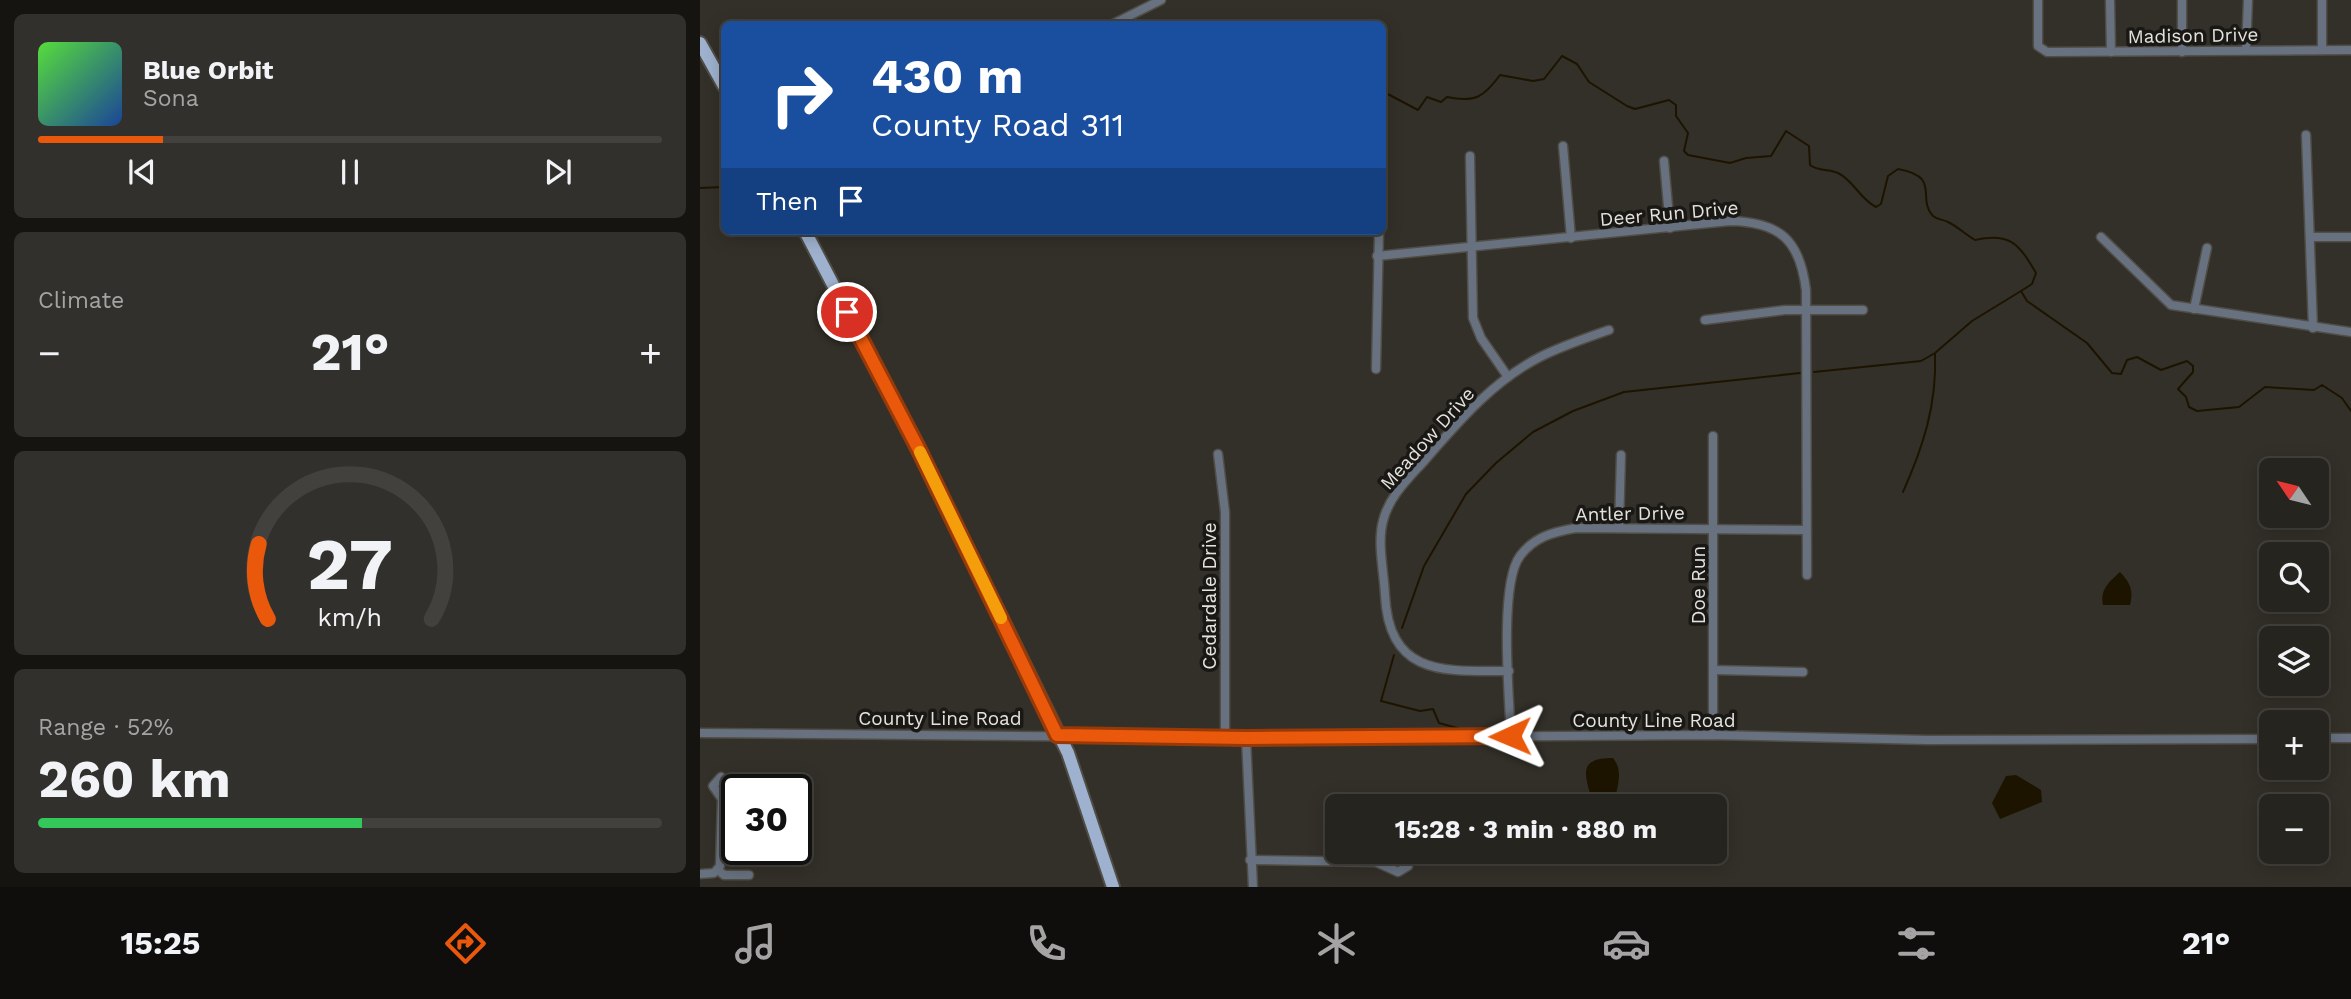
<!DOCTYPE html>
<meta charset="utf-8">
<style>
:root{--surface:#26241f;--page:#32302c;--text:#f1f3f6;--muted:#a4a4a4;--line:#42413d;--accent:#ea580c}
body{margin:0;font-family:"Work Sans",sans-serif;background:var(--page);color:var(--text);height:100vh;display:flex;flex-direction:column;font-size:26px;white-space:nowrap}
*{box-sizing:border-box;margin:0}
p{font-size:23px;color:var(--muted)}
.icon{flex:none;width:38px;height:38px;fill:none;stroke:currentColor;stroke-width:2;stroke-linecap:round;stroke-linejoin:round}
.map{position:relative;flex:1;overflow:hidden}
.sheet{display:flex;flex-direction:column;gap:14px;padding:14px;background:#151411;width:700px}
.sheet>*{flex:none}
.hud{position:absolute;left:21px;top:21px;width:665px;height:214px;border-radius:10px;box-shadow:0 4px 18px #0003,0 0 0 2px var(--line);background:#1a4fa0;color:#fff;overflow:hidden}
.needle{width:46px;rotate:305deg}
.buttons{position:absolute;left:1559px;top:458px;display:grid;gap:14px}
.buttons a{display:grid;place-items:center;width:70px;height:70px;border-radius:10px;background:var(--surface);box-shadow:0 4px 18px #0003,0 0 0 2px var(--line);font-size:35px}
.speed{position:absolute;left:21px;top:774px;display:flex;gap:14px;font-size:35px;font-weight:700;text-align:center}
.speed>*{display:grid;place-content:center;width:91px;height:91px;border-radius:50%;background:var(--surface);box-shadow:0 4px 18px #0003,0 0 0 2px var(--line);line-height:1}
.speed .limit{border:4px solid #111;border-radius:10px;background:#fff;color:#111}
.pin{position:absolute;display:grid;place-items:center;width:60px;height:60px;color:#fff;margin:-30px;border:4px solid #fff;border-radius:50%;box-shadow:0 2px 7px #0007}
.me{position:absolute;width:77px;margin:-38px;rotate:269deg;stroke-linejoin:round;filter:drop-shadow(0 0 5px #0008)}
.turn{display:flex;align-items:center;gap:24px;height:147px;padding:0 35px;font-size:32px}
.turn .icon{width:91px;height:91px;stroke-width:2.5}
.turn b{display:block;font-size:49px;line-height:60px}
.then{display:flex;align-items:center;height:66px;padding:0 35px;background:#0003;gap:14px;font-size:26px}
.big{font-size:52px;font-weight:700;line-height:1.1}
.sheet .tile{flex:1;display:flex;flex-direction:column;justify-content:center;gap:10px;min-width:0;padding:0 24px;border-radius:10px;background:var(--page)}
.sheet .dial{align-items:center;gap:0}
.dial svg{height:182px;overflow:visible;fill:none;stroke:var(--line);stroke-width:7;stroke-linecap:round;text-anchor:middle}
.dial text{fill:var(--text);stroke:none}
.song{display:flex;align-items:center;gap:21px}
.cover{width:84px;height:84px;border-radius:10px;background:linear-gradient(135deg,hsl(110 70% 55%),hsl(220 70% 35%))}
.played{height:7px;border-radius:4px;background:linear-gradient(90deg,var(--accent) 20%,var(--line) 20%)}
.keys{display:flex;justify-content:space-around;direction:ltr}
.heat{display:flex;justify-content:space-between;align-items:center;font-size:38px;direction:ltr}
.charge{height:10px;border-radius:5px;background:linear-gradient(90deg,#34c759 52%,var(--line) 0)}
.trip{position:absolute;left:625px;top:794px;width:402px;height:70px;border-radius:10px;background:var(--surface);box-shadow:0 4px 18px #0003,0 0 0 2px var(--line);font-weight:700;line-height:70px;text-align:center}
.tab-bar{display:flex;height:112px;justify-content:space-around;align-items:center;background:#0f0e0c;color:var(--muted)}
.tab-bar .icon{width:49px;height:49px}
.tab-bar .on{color:var(--accent)}
.tab-bar b{font-size:32px;color:var(--text)}
main{display:flex;flex:1;min-height:0}
.map>svg:first-child{display:block}
</style>
<main>
<section class="sheet">
<div class="tile">
<div class="song"><i class="cover"></i><div><b>Blue Orbit</b><p>Sona</p></div></div>
<div class="played"></div>
<div class="keys"><svg class="icon" aria-label="previous" viewBox="0 0 24 24"><path d="M18 5L8 12l10 7zM5 5v14"/></svg><svg class="icon" aria-label="pause" viewBox="0 0 24 24"><path d="M8 5v14M16 5v14"/></svg><svg class="icon" aria-label="next" viewBox="0 0 24 24"><path d="M6 5l10 7-10 7zM19 5v14"/></svg></div>
</div>
<div class="tile"><p>Climate</p>
<div class="heat"><a>−</a><b class="big">21°</b><a>+</a></div>
</div>
<div class="tile dial"><svg viewBox="0 0 100 80">
<path d="M14 69A42 42 0 1 1 86 69"/>
<path d="M14 69A42 42 0 0 1 10 36" stroke="#ea580c"/>
<text x="50" y="56" font-size="32" font-weight="700">27</text>
<text x="50" y="72" font-size="11">km/h</text>
</svg></div>
<div class="tile"><p>Range · 52%</p><b class="big">260 km</b><div class="charge"></div></div>
</section>
<div class="map">
<svg width="1651" height="887" viewBox="0 0 1651 887">
<rect width="100%" height="100%" fill="#333029"/>
<g fill="#1d1400">
<path d="M1420,572C1430,582 1434,591 1430,605H1403C1400,589 1409,582 1420,572Z"/>
<path d="M913,758C922,769 919,781 916,794L900,800L891,796C883,771 881,758 913,758Z"/>
<polygon points="1316,775 1341,790 1342,802 1300,819 1292,803 1306,776"/>
</g>
<g fill="none" stroke-linecap="round" stroke-linejoin="round">
<g stroke="#1d1400" stroke-width="2">
<path d="M682,91L718,110L727,97L741,102L747,97C775,103 784,97 800,75L833,81L844,79L862,56L877,64L889,82L927,106L935,109L969,100L976,105V116L988,133L984,151L988,155L1030,163L1046,158L1071,156L1086,131L1109,146L1110,165C1119,172 1128,168 1138,173C1154,181 1160,199 1176,207L1181,204L1188,176L1198,169C1242,177 1216,198 1233,216C1238,220 1242,219 1248,222C1257,226 1266,235 1275,240C1310,232 1319,244 1336,273L1332,284L1321,291L1327,301L1387,343L1412,373L1421,374L1427,360L1437,357L1461,370L1487,361L1493,366V372L1478,389L1486,397L1489,407L1497,411L1539,407L1565,387L1614,390L1622,385L1642,398L1651,411"/>
<polyline points="0,188 24,187"/>
<polyline points="1114,372 1221,361 1235,353 1272,321 1321,291"/>
<path d="M1203,492C1223,447 1237,405 1235,354"/>
<polyline points="702,628 724,566 766,494 796,463 833,432 873,411 924,392 1100,373"/>
<polyline points="694,655 681,701 720,711 733,709 739,723 764,730"/>
</g>
<defs>
<g id="minor">
<polyline points="1338,0 1338,46 1347,52 1651,50"/>
<polyline points="1410,0 1411,52"/>
<polyline points="413,24 461,0"/>
<polyline points="1546,50 1548,0"/>
<polyline points="1622,50 1622,0"/>
<polyline points="1482,52 1482,0"/>
<polyline points="1606,135 1613,328"/>
<polyline points="863,146 871,238"/>
<polyline points="770,156 773,318 781,338 808,377"/>
<polyline points="964,161 970,228"/>
<polyline points="1401,237 1471,305 1651,332"/>
<polyline points="1610,237 1651,237"/>
<path d="M677,256L1030,221C1081,222 1100,241 1106,290L1107,575"/>
<polyline points="1494,309 1507,248"/>
<polyline points="1005,320 1085,310 1163,310"/>
<polyline points="676,369 679,231"/>
<polyline points="1013,436 1013,735"/>
<polyline points="518,454 525,512 525,738"/>
<polyline points="919,528 921,455"/>
<polyline points="1014,670 1103,672"/>
<path d="M809,671C745,671 689,677 685,595C684,572 677,543 683,521C689,496 709,478 725,460C759,421 793,381 840,357C862,346 886,338 909,330"/>
<polyline points="0,733 546,738 1013,735 1227,740 1572,739"/>
<path d="M811,736C809,698 799,584 820,556C834,537 853,532 876,528L1106,530"/>
<polyline points="546,738 553,887"/>
<polyline points="1617,738 1651,738"/>
<polygon points="21,777 29,787 22,799 13,786"/>
<polyline points="687,852 676,862 698,872 708,866 706,852"/>
<polyline points="550,860 676,862"/>
<polyline points="18,870 24,875 49,875"/>
<polyline points="0,874 14,873 20,866 22,799"/>
</g>
<g id="primary">
<polyline points="0,43 24,86"/>
<polyline points="105,231 218,448 368,753 413,887"/>
</g>
</defs>
<use href="#minor" stroke="#4f4d46" stroke-width="11"/>
<use href="#primary" stroke="#4f4d46" stroke-width="16"/>
<use href="#minor" stroke="#68717f" stroke-width="8"/>
<use href="#primary" stroke="#9eb1ce" stroke-width="12"/>
</g>
<g fill="none" stroke-linecap="round" stroke-linejoin="round">
<defs>
<polyline id="route" points="147,312 218,448 357,735 546,738 810,736"/>
</defs>
<use href="#route" stroke="#983908" stroke-width="18"/>
<use href="#route" stroke="#ea580c" stroke-width="12"/>
<polyline stroke="#f59e0b" stroke-width="12" points="220,452 301,618"/>
</g>
<g text-anchor="middle" stroke-width="7" stroke-linejoin="round" paint-order="stroke">
<g font-size="19" fill="#e5e3de" stroke="#191815">
<text transform="translate(1493 35) rotate(-1)" y="7">Madison Drive</text>
<text transform="translate(969 213) rotate(-5)" y="7">Deer Run Drive</text>
<text transform="translate(727 438) rotate(-48)" y="7">Meadow Drive</text>
<text transform="translate(930 513) rotate(-1)" y="7">Antler Drive</text>
<text transform="translate(998 585) rotate(-90)" y="7">Doe Run</text>
<text transform="translate(509 596) rotate(-90)" y="7">Cedardale Drive</text>
<text x="240" y="725">County Line Road</text>
<text x="954" y="727">County Line Road</text>
</g>
</g>
</svg>
<div class="buttons">
<a><svg class="needle" viewBox="-14 -14 28 28"><path d="M0-13l5 13h-10z" fill="#e53935"/><path d="M0 13l5-13h-10z" fill="#a4a4a4"/></svg></a>
<a><svg class="icon" aria-label="search" viewBox="0 0 24 24"><circle cx="10" cy="10" r="6"/><path d="M15 15l6 6"/></svg></a>
<a><svg class="icon" aria-label="layers" viewBox="0 0 24 24"><path d="M12 4l9 5-9 5-9-5zM3 14l9 5 9-5"/></svg></a>
<a>+</a>
<a>−</a>
</div>
<div class="speed"><div class="limit">30</div></div>
<div class="pin" style="left:147px;top:312px;background:#d93025"><svg class="icon" aria-label="arrive" viewBox="0 0 24 24"><path d="M6 21V4h12l-3 4 3 4H6"/></svg></div>
<svg class="me" style="left:810px;top:736px" viewBox="-20 -20 40 40"><path d="M0-17L14 15 0 8-14 15z" fill="#ea580c" stroke="#fff" stroke-width="4"/></svg>
<div class="trip">15:28 · 3 min · 880 m</div>
<div class="hud">
<div class="turn"><svg class="icon" aria-label="right" viewBox="0 0 24 24"><path d="M7 20v-9h11M14 6l5 5-5 5"/></svg><div><b>430 m</b>County Road 311</div></div>
<div class="then">Then<svg class="icon" aria-label="arrive" viewBox="0 0 24 24"><path d="M6 21V4h12l-3 4 3 4H6"/></svg></div>
</div>
</div>
</main>
<nav class="tab-bar">
<b>15:25</b>
<svg class="icon on" aria-label="directions" viewBox="0 0 24 24"><path d="M12 3l9 9-9 9-9-9zM9 14v-3h6M13 9l2 2-2 2"/></svg>
<svg class="icon" aria-label="music" viewBox="0 0 24 24"><path d="M9 18V5l10-2v13"/><circle cx="6" cy="18" r="3"/><circle cx="16" cy="16" r="3"/></svg>
<svg class="icon" aria-label="phone" viewBox="0 0 24 24"><path d="M5 4h4l2 5-3 2q2 4 5 5l2-3 5 2v4C11 20 4 13 5 4z"/></svg>
<svg class="icon" aria-label="climate" viewBox="0 0 24 24"><path d="M12 3v18M4 7l16 10M4 17L20 7"/></svg>
<svg class="icon" aria-label="car" viewBox="0 0 24 24"><path d="M5 17H2v-5l4-1 3-4h7l3 4 3 1v5h-3M9 17h6M6 11h13"/><circle cx="7" cy="17" r="2"/><circle cx="17" cy="17" r="2"/></svg>
<svg class="icon" aria-label="filters" viewBox="0 0 24 24"><path d="M4 7h16M4 17h16"/><circle cx="9" cy="7" r="2"/><circle cx="15" cy="17" r="2"/></svg>
<b>21°</b>
</nav>
